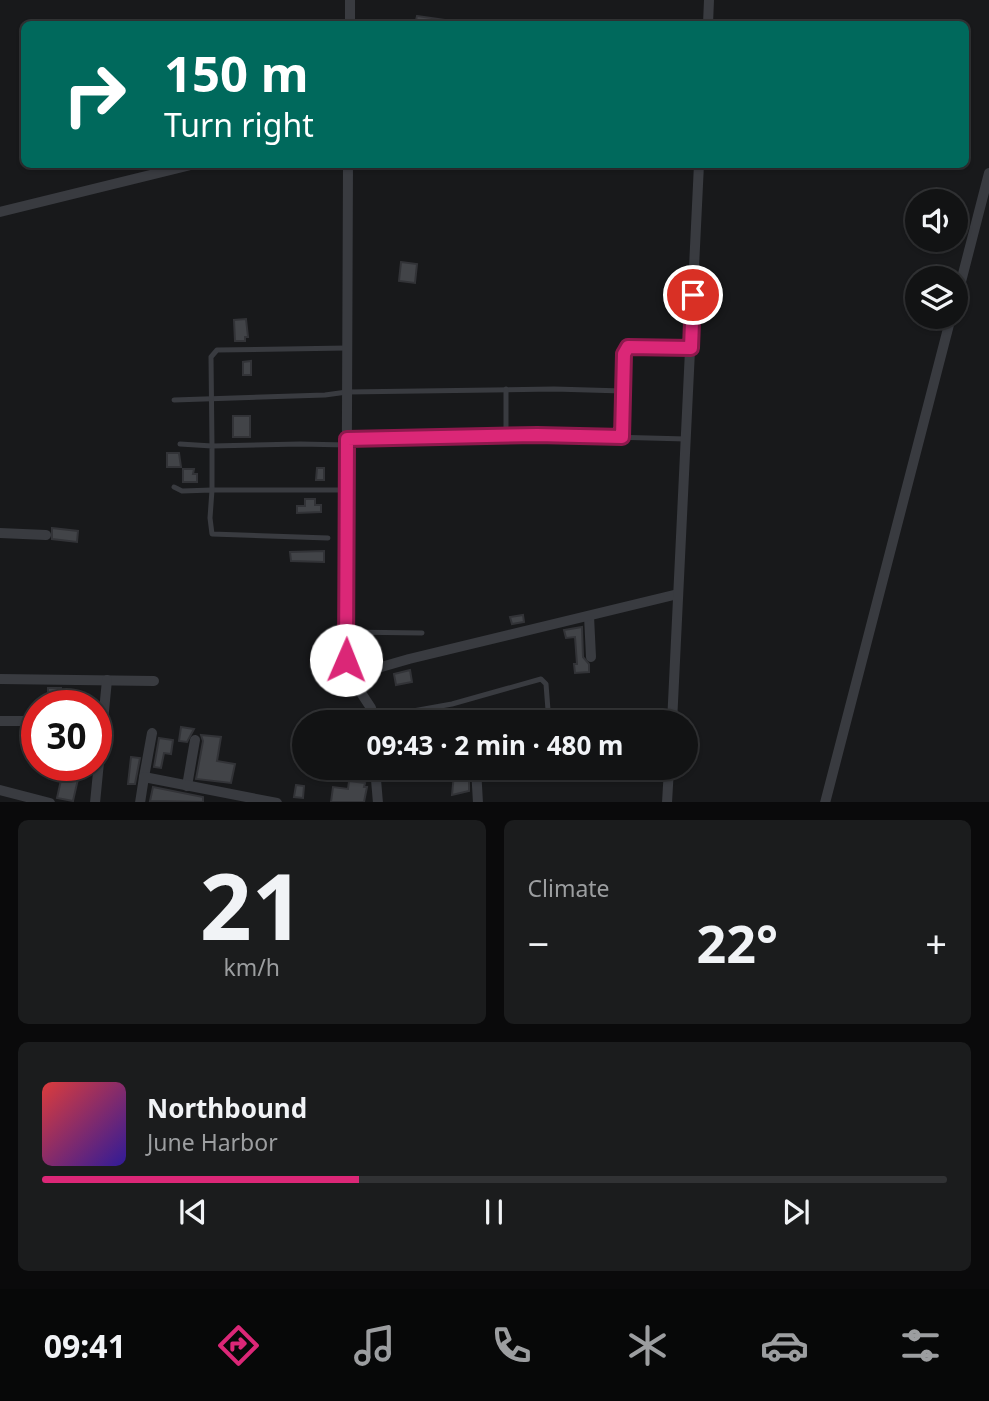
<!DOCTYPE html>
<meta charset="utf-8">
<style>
:root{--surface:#121314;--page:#1b1c1d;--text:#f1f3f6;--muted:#9c9ea0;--line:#313234;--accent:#db2777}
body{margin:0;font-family:"Noto Sans",sans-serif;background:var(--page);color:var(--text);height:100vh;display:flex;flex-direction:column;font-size:26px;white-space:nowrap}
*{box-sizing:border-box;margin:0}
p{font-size:23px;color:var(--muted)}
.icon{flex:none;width:38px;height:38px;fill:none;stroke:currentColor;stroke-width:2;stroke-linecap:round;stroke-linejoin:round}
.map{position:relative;height:802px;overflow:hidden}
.side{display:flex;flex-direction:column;gap:18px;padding:18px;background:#0a0a0b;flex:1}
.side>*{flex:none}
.guide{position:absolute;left:21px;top:21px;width:948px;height:147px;border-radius:10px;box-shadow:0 2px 5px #0004,0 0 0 2px var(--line);background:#00695c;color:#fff;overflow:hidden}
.tools{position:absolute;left:905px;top:189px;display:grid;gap:14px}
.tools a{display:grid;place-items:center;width:63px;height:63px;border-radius:50%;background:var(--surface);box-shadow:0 2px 5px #0004,0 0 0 2px var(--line);font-size:35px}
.speed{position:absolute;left:21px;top:690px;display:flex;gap:14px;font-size:35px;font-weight:700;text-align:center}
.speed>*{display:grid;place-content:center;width:91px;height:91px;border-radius:50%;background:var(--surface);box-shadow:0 2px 5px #0004,0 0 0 2px var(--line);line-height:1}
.speed .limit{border:10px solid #d22;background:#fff;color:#111}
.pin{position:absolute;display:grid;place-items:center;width:60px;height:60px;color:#fff;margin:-30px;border:4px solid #fff;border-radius:50%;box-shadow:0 2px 7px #0007}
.me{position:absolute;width:77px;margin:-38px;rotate:1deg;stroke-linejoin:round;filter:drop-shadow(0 0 5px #0008)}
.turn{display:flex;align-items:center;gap:24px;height:147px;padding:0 28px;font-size:32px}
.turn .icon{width:91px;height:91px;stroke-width:2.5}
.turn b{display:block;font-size:49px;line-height:60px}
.big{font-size:52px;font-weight:700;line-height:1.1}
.side .card{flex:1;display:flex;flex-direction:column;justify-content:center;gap:10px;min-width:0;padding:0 24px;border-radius:10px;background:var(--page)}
.side .dial{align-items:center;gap:0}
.dial b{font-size:91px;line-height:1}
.song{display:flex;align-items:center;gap:21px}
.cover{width:84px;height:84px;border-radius:10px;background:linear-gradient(135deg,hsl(0 70% 55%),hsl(250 70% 35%))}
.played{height:7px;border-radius:4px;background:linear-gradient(90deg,var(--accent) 35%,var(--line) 35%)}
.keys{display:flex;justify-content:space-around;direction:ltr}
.heat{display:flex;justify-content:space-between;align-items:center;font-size:38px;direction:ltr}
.side .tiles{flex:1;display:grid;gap:18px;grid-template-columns:1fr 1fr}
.card:last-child{grid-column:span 2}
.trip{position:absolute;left:292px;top:710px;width:406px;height:70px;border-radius:35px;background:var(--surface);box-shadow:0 2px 5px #0004,0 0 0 2px var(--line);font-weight:700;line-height:70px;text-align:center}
.menu{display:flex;height:112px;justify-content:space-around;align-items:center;background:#070808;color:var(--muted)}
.menu .icon{width:49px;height:49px}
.menu .active{color:var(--accent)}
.menu b{font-size:32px;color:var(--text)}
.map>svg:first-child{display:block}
</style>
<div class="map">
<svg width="989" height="803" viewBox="0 0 989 803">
<rect width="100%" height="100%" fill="#18191b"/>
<g fill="#424448" stroke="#323337" stroke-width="2">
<polygon points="417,16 446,20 446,24 415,24"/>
<polygon points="401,262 417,264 415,283 399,281"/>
<polygon points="246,319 248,337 245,337 245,341 235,341 234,320"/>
<polygon points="251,361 251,375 243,375 243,362"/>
<rect x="233" y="416" width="17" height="21"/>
<polygon points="167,453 179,453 181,467 167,467"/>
<polygon points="317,468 324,468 324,480 316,480"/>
<polygon points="183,469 194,469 193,474 197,474 197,482 183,482"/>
<polygon points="305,499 315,499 315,505 321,505 321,512 297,513 297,506 305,506"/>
<polygon points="52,528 78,531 77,542 52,539"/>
<polygon points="324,551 324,562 291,561 290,552"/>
<polygon points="523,615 524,622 512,624 510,617"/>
<polygon points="582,627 583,657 589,664 589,672 575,673 574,664 577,664 575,637 566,638 564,630"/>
<polygon points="410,670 412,682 396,685 394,674"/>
<polygon points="48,688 61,688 60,702 48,702"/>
<polygon points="181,727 194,729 187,742 179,741"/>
<polygon points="201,735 221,737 217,761 235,764 231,783 196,779 203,741"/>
<polygon points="159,738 173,740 171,754 164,753 161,768 154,767"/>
<polygon points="131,757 140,758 135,784 128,784"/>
<polygon points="66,766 75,767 74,778 78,779 73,801 57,798 61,780 64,781"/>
<polygon points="454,774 469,776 469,791 452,795"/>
<polygon points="349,781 365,783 364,787 367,787 364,802 331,802 333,787 348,789"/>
<polygon points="296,785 304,786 303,798 294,797"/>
<polygon points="153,787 203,797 203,802 150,801"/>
</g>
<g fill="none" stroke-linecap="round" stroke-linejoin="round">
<g stroke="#393b40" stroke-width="5">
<polyline points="174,400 325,395 347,392 554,389 623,391"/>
<polyline points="506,436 506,389"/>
<polyline points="622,437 624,354 628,347 691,348"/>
<polyline points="347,439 537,435 686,439"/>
<polyline points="180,444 212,446 212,490 347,490"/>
<polyline points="347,445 300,444 212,446 211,357 217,350 347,348"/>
<polyline points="174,487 182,491 212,490 210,518 212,534 328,538"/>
<polyline points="346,632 422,633"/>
<polyline points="425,710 427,723"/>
<polyline points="374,718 452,704 541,679 546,684 549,723"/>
</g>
<g stroke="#393b40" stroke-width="10">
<polyline points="350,24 350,0"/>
<polyline points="708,24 709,0"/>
<polyline points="348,164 346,660 350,676 371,708 375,723"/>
<polyline points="0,212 195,164"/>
<polyline points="956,301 989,173"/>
<polyline points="0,533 46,535"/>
<polyline points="589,616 591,657"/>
<polyline points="350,676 409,659 678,594"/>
<polyline points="0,679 154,681"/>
<polyline points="0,721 37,721"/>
<polyline points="672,723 699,164"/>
<polyline points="375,768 378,803"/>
<polyline points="476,768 478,803"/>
<polyline points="144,777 152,733"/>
<polyline points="187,786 195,740"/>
<polyline points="0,790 50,803"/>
<polyline points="95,803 107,680"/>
<polyline points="140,803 144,777 277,803"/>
<polyline points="667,803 669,768"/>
<polyline points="825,803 951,317"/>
</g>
</g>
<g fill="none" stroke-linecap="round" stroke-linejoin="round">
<defs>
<polyline id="route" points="346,660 347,439 537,435 622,437 624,354 628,347 691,348 693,295"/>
</defs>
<use href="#route" stroke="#8e194d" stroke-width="18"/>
<use href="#route" stroke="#db2777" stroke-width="12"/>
</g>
</svg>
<div class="tools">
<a><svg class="icon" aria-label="sound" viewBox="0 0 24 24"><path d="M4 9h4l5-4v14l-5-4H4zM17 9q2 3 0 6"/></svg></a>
<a><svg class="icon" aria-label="layers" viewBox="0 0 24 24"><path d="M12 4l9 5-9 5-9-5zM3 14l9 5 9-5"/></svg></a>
</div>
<div class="speed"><div class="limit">30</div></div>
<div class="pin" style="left:693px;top:295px;background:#d93025"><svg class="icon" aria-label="arrive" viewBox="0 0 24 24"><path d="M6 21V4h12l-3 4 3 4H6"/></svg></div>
<svg class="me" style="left:346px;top:660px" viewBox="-20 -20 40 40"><circle r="19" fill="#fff"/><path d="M0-13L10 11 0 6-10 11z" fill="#db2777"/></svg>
<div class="trip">09:43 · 2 min · 480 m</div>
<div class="guide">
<div class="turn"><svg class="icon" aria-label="right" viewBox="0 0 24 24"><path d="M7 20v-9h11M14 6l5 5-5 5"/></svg><div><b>150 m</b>Turn right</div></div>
</div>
</div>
<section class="side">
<div class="tiles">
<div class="card dial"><b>21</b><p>km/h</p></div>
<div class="card"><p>Climate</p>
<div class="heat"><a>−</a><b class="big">22°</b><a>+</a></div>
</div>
<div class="card">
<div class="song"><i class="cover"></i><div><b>Northbound</b><p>June Harbor</p></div></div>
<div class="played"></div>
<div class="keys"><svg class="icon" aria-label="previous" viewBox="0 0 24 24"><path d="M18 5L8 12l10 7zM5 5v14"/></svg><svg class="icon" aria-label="pause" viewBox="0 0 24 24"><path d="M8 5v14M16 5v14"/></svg><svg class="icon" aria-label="next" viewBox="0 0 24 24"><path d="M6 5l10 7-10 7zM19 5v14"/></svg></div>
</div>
</div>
</section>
<nav class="menu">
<b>09:41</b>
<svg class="icon active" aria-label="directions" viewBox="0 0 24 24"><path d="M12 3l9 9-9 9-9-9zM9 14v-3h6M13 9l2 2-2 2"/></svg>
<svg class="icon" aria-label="music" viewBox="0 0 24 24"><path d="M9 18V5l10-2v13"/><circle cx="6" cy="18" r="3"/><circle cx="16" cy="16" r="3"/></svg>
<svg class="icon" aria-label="phone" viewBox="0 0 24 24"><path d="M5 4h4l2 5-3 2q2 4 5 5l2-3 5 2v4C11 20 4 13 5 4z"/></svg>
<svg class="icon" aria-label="climate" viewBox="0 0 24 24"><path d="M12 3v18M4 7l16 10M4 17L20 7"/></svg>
<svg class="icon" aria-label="car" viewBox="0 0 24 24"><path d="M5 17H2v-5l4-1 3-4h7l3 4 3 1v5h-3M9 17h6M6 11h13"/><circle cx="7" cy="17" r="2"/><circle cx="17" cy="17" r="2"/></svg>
<svg class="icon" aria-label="filters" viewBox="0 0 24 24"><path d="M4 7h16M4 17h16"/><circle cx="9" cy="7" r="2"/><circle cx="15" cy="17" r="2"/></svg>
</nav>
